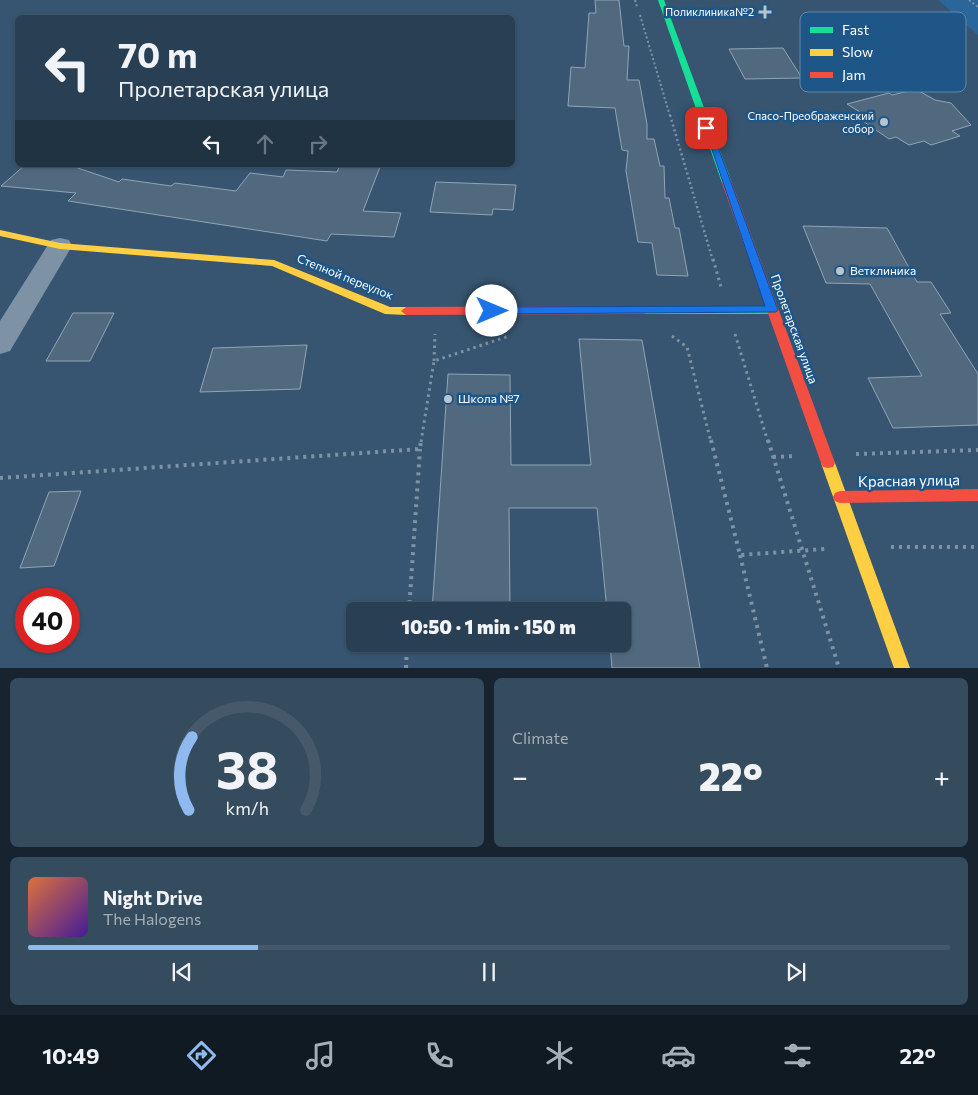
<!DOCTYPE html>
<meta charset="utf-8">
<style>
:root{--surface:#294054;--page:#354b5e;--text:#f1f3f6;--muted:#a5afb8;--line:#45596b;--accent:#90b9f0}
body{margin:0;font-family:Commissioner,sans-serif;background:var(--page);color:var(--text);height:100vh;display:flex;flex-direction:column;font-size:19px;white-space:nowrap}
*{box-sizing:border-box;margin:0}
p{font-size:16px;color:var(--muted)}
.icon{flex:none;width:28px;height:28px;fill:none;stroke:currentColor;stroke-width:2;stroke-linecap:round;stroke-linejoin:round}
.map{position:relative;height:668px;overflow:hidden}
.drawer{display:flex;flex-direction:column;gap:10px;padding:10px;background:#17232e;flex:1}
.drawer>*{flex:none}
.guide{position:absolute;left:15px;top:15px;width:500px;height:152px;border-radius:8px;box-shadow:0 1px 4px #0004,0 0 0 1px var(--line);background:#294054;color:var(--text);overflow:hidden}
.speed{position:absolute;left:15px;top:588px;display:flex;gap:10px;font-size:25px;font-weight:700;text-align:center}
.speed>*{display:grid;place-content:center;width:65px;height:65px;border-radius:50%;background:var(--surface);box-shadow:0 1px 4px #0004,0 0 0 1px var(--line);line-height:1}
.speed .limit{border:8px solid #d22;background:#fff;color:#111}
.pin{position:absolute;display:grid;place-items:center;width:42px;height:42px;color:#fff;margin:-21px;border-radius:10px;box-shadow:0 2px 8px #0006}
.me{position:absolute;width:55px;margin:-28px;rotate:90deg;stroke-linejoin:round;filter:drop-shadow(0 0 4px #0008)}
.turn{display:flex;align-items:center;gap:18px;height:105px;padding:0 20px;font-size:22px}
.turn .icon{width:65px;height:65px;stroke-width:2.5}
.turn b{display:block;font-size:35px;line-height:42px}
.lanes{display:flex;align-items:center;height:48px;padding:0 20px;background:#0003;justify-content:center;gap:25px;direction:ltr}
.lanes .off{opacity:.35}
.big{font-size:38px;font-weight:800;line-height:1.1}
.drawer .widget{flex:1;display:flex;flex-direction:column;justify-content:center;gap:8px;min-width:0;padding:0 18px;border-radius:8px;background:var(--page)}
.drawer .dial{align-items:center;gap:0}
.dial svg{height:130px;overflow:visible;fill:none;stroke:var(--line);stroke-width:7;stroke-linecap:round;text-anchor:middle}
.dial text{fill:var(--text);stroke:none}
.song{display:flex;align-items:center;gap:15px}
.cover{width:60px;height:60px;border-radius:8px;background:linear-gradient(135deg,hsl(20 70% 55%),hsl(260 70% 35%))}
.played{height:5px;border-radius:2px;background:linear-gradient(90deg,var(--accent) 25%,var(--line) 25%)}
.keys{display:flex;justify-content:space-around;direction:ltr}
.heat{display:flex;justify-content:space-between;align-items:center;font-size:28px;direction:ltr}
.drawer .tiles{flex:1;display:grid;gap:10px;grid-template-columns:1fr 1fr}
.widget:last-child{grid-column:span 2}
.trip{position:absolute;left:346px;top:602px;width:285px;height:50px;border-radius:8px;background:var(--surface);box-shadow:0 1px 4px #0004,0 0 0 1px var(--line);font-weight:800;line-height:50px;text-align:center}
.dock{display:flex;height:80px;justify-content:space-around;align-items:center;background:#101a22;color:var(--muted)}
.dock .icon{width:35px;height:35px}
.dock .on{color:var(--accent)}
.dock b{font-size:22px;color:var(--text)}
.map>svg:first-child{display:block}
</style>
<div class="map">
<svg width="978" height="668" viewBox="0 0 978 668">
<rect width="100%" height="100%" fill="#375570"/>
<polygon fill="#2b669a" points="938,0 978,0 978,35"/>
<g fill="#51697f" stroke="#92a4b3">
<polygon points="595,0 619,0 624,46 629,46 627,80 639,80 647,124 647,139 654,139 660,166 664,166 665,198 669,198 675,228 679,228 688,276 657,275 652,243 638,242 626,171 628,151 622,150 615,108 568,106 571,67 585,68 589,13 596,13"/>
<polygon points="783,48 802,78 745,79 729,49"/>
<polygon points="909,91 919,91 935,100 951,103 971,125 952,131 960,136 931,145 924,141 909,145 896,137 889,139 860,119 868,117 847,104 889,93 892,95"/>
<polygon points="25,165 69,165 119,182 122,179 171,186 175,183 236,191 250,173 283,177 286,170 337,172 340,165 380,167 363,211 401,213 394,237 331,234 327,241 68,201 76,193 1,186"/>
<polygon points="436,182 516,185 513,210 493,209 492,215 430,212"/>
<polygon points="803,226 887,228 917,282 931,282 951,313 940,314 978,374 978,425 893,428 868,378 922,376 870,284 826,283"/>
<polygon points="73,313 114,313 90,361 46,361"/>
<polygon points="579,339 642,340 700,668 612,668 610,644 622,644 622,611 607,611 597,508 509,508 510,611 432,611 448,374 510,375 511,465 591,465"/>
<polygon points="307,345 300,389 200,392 213,348"/>
<polygon points="81,491 54,566 20,568 49,492"/>
<rect x="430" y="644" width="80" height="2"/>
</g>
<g fill="none" stroke-linecap="round" stroke-linejoin="round">
<g stroke="#7e92a6" stroke-width="2" stroke-dasharray="2 2.5" stroke-linecap="butt">
<polyline points="635,0 637,7"/>
<polyline points="969,0 978,7"/>
<polyline points="640,15 670,116"/>
</g>
<polyline stroke="#7e92a6" stroke-width="2.5" stroke-dasharray="2 3" stroke-linecap="butt" points="670,115 713,261"/>
<g stroke="#7e92a6" stroke-width="3" stroke-dasharray="2.5 4" stroke-linecap="butt">
<polyline points="713,259 721,287"/>
<polyline points="735,334 768,442"/>
<polyline points="672,336 687,347 711,442"/>
<polyline points="434,361 435,334"/>
<polyline points="421,442 434,361 509,336"/>
</g>
<g stroke="#7e92a6" stroke-width="4" stroke-dasharray="3 5" stroke-linecap="butt">
<polyline points="711,440 740,555 825,549"/>
<polyline points="768,440 839,668"/>
<polyline points="856,454 978,450"/>
<polyline points="773,457 795,456"/>
<polyline points="0,478 420,449 421,440"/>
<polyline points="891,547 978,547"/>
<polyline points="740,555 767,668"/>
<polyline points="409,611 420,449"/>
<polyline points="406,668 407,644"/>
</g>
<polygon fill="#7e92a6" fill-rule="evenodd" points="60,238 69,240 72,246 10,351 0,354 0,321 51,240"/>
<g fill="#16e098" fill-rule="evenodd">
<polygon points="658,0 664,0 732,183 730,185 724,185 722,183"/>
<polygon points="644,306 772,306 777,310 772,314 644,314 639,310"/>
</g>
<g fill="#ffcf43" fill-rule="evenodd">
<polygon points="0,230 60,243 274,260 390,307 406,307 411,311 406,315 385,314 272,266 60,249 0,236"/>
<polygon points="828,458 833,459 835,463 910,668 894,668 821,463 823,459"/>
</g>
<g fill="#f24e42" fill-rule="evenodd">
<polygon points="727,180 732,183 835,463 833,467 828,468 823,467 821,463 722,183"/>
<polygon points="644,306 649,310 644,314 406,315 401,311 406,307"/>
<polygon points="978,489 978,501 840,503 835,501 833,497 835,493 840,491"/>
</g>
</g>
<polygon fill="#1a73e8" stroke="#114b97" points="704,126 711,128 778,310 776,312 488,314 488,308 492,307 765,306"/>
<g fill="#b9c4cd" stroke="#1f5688" stroke-width="2">
<path d="M762.5 4.5h5v5h5v5h-5v5h-5v-5h-5v-5h5z"/>
<circle cx="884" cy="122" r="5"/>
<circle cx="840" cy="271" r="5"/>
<circle cx="448" cy="399" r="5"/>
</g>
<g text-anchor="middle" stroke-width="5" stroke-linejoin="round" paint-order="stroke">
<g font-size="11" fill="#fff" stroke="#1f5688" text-anchor="end">
<text x="754" y="16">Поликлиника№2</text>
<text x="874" y="120">Спасо-Преображенский<tspan x="874" dy="13">собор</tspan></text>
</g>
<g font-size="12" fill="#fff" stroke="#1f5688" text-anchor="start">
<text x="850" y="275">Ветклиника</text>
<text x="458" y="403">Школа №7</text>
</g>
<g font-size="12" fill="#fff" stroke="#1f5688">
<text transform="translate(345 277) rotate(22)" y="4">Степной переулок</text>
<text transform="translate(794 329) rotate(70)" y="4">Пролетарская улица</text>
</g>
<g font-size="15" fill="#fff" stroke="#1f5688">
<text transform="translate(909 481) rotate(-1)" y="5">Красная улица</text>
</g>
</g>
<rect x="800" y="12" width="166" height="80" rx="8" fill="#1f5688" stroke="#6289ac" stroke-width="1"/>
<rect x="810" y="27" width="23" height="6" fill="#16e098"/>
<rect x="810" y="49" width="23" height="7" fill="#ffcf43"/>
<rect x="810" y="72" width="23" height="6" fill="#f24e42"/>
<g font-size="14" fill="#fff">
<text x="842" y="35">Fast</text>
<text x="842" y="57">Slow</text>
<text x="842" y="80">Jam</text>
</g>
</svg>
<div class="speed"><div class="limit">40</div></div>
<div class="pin" style="left:706px;top:128px;background:#d93025"><svg class="icon" aria-label="arrive" viewBox="0 0 24 24"><path d="M6 21V4h12l-3 4 3 4H6"/></svg></div>
<svg class="me" style="left:492px;top:311px" viewBox="-20 -20 40 40"><circle r="19" fill="#fff"/><path d="M0-13L10 11 0 6-10 11z" fill="#1a73e8"/></svg>
<div class="trip">10:50 · 1 min · 150 m</div>
<div class="guide">
<div class="turn"><svg class="icon" aria-label="left" viewBox="0 0 24 24"><path d="M17 20v-9H6M10 6l-5 5 5 5"/></svg><div><b>70 m</b>Пролетарская улица</div></div>
<div class="lanes"><svg class="icon" aria-label="left" viewBox="0 0 24 24"><path d="M17 20v-9H6M10 6l-5 5 5 5"/></svg><svg class="icon off" aria-label="ahead" viewBox="0 0 24 24"><path d="M12 20V5M6 11l6-6 6 6"/></svg><svg class="icon off" aria-label="right" viewBox="0 0 24 24"><path d="M7 20v-9h11M14 6l5 5-5 5"/></svg></div>
</div>
</div>
<section class="drawer">
<div class="tiles">
<div class="widget dial"><svg viewBox="0 0 100 80">
<path d="M14 69A42 42 0 1 1 86 69"/>
<path d="M14 69A42 42 0 0 1 16 24" stroke="#90b9f0"/>
<text x="50" y="56" font-size="32" font-weight="700">38</text>
<text x="50" y="72" font-size="11">km/h</text>
</svg></div>
<div class="widget"><p>Climate</p>
<div class="heat"><a>−</a><b class="big">22°</b><a>+</a></div>
</div>
<div class="widget">
<div class="song"><i class="cover"></i><div><b>Night Drive</b><p>The Halogens</p></div></div>
<div class="played"></div>
<div class="keys"><svg class="icon" aria-label="previous" viewBox="0 0 24 24"><path d="M18 5L8 12l10 7zM5 5v14"/></svg><svg class="icon" aria-label="pause" viewBox="0 0 24 24"><path d="M8 5v14M16 5v14"/></svg><svg class="icon" aria-label="next" viewBox="0 0 24 24"><path d="M6 5l10 7-10 7zM19 5v14"/></svg></div>
</div>
</div>
</section>
<nav class="dock">
<b>10:49</b>
<svg class="icon on" aria-label="directions" viewBox="0 0 24 24"><path d="M12 3l9 9-9 9-9-9zM9 14v-3h6M13 9l2 2-2 2"/></svg>
<svg class="icon" aria-label="music" viewBox="0 0 24 24"><path d="M9 18V5l10-2v13"/><circle cx="6" cy="18" r="3"/><circle cx="16" cy="16" r="3"/></svg>
<svg class="icon" aria-label="phone" viewBox="0 0 24 24"><path d="M5 4h4l2 5-3 2q2 4 5 5l2-3 5 2v4C11 20 4 13 5 4z"/></svg>
<svg class="icon" aria-label="climate" viewBox="0 0 24 24"><path d="M12 3v18M4 7l16 10M4 17L20 7"/></svg>
<svg class="icon" aria-label="car" viewBox="0 0 24 24"><path d="M5 17H2v-5l4-1 3-4h7l3 4 3 1v5h-3M9 17h6M6 11h13"/><circle cx="7" cy="17" r="2"/><circle cx="17" cy="17" r="2"/></svg>
<svg class="icon" aria-label="filters" viewBox="0 0 24 24"><path d="M4 7h16M4 17h16"/><circle cx="9" cy="7" r="2"/><circle cx="15" cy="17" r="2"/></svg>
<b>22°</b>
</nav>
